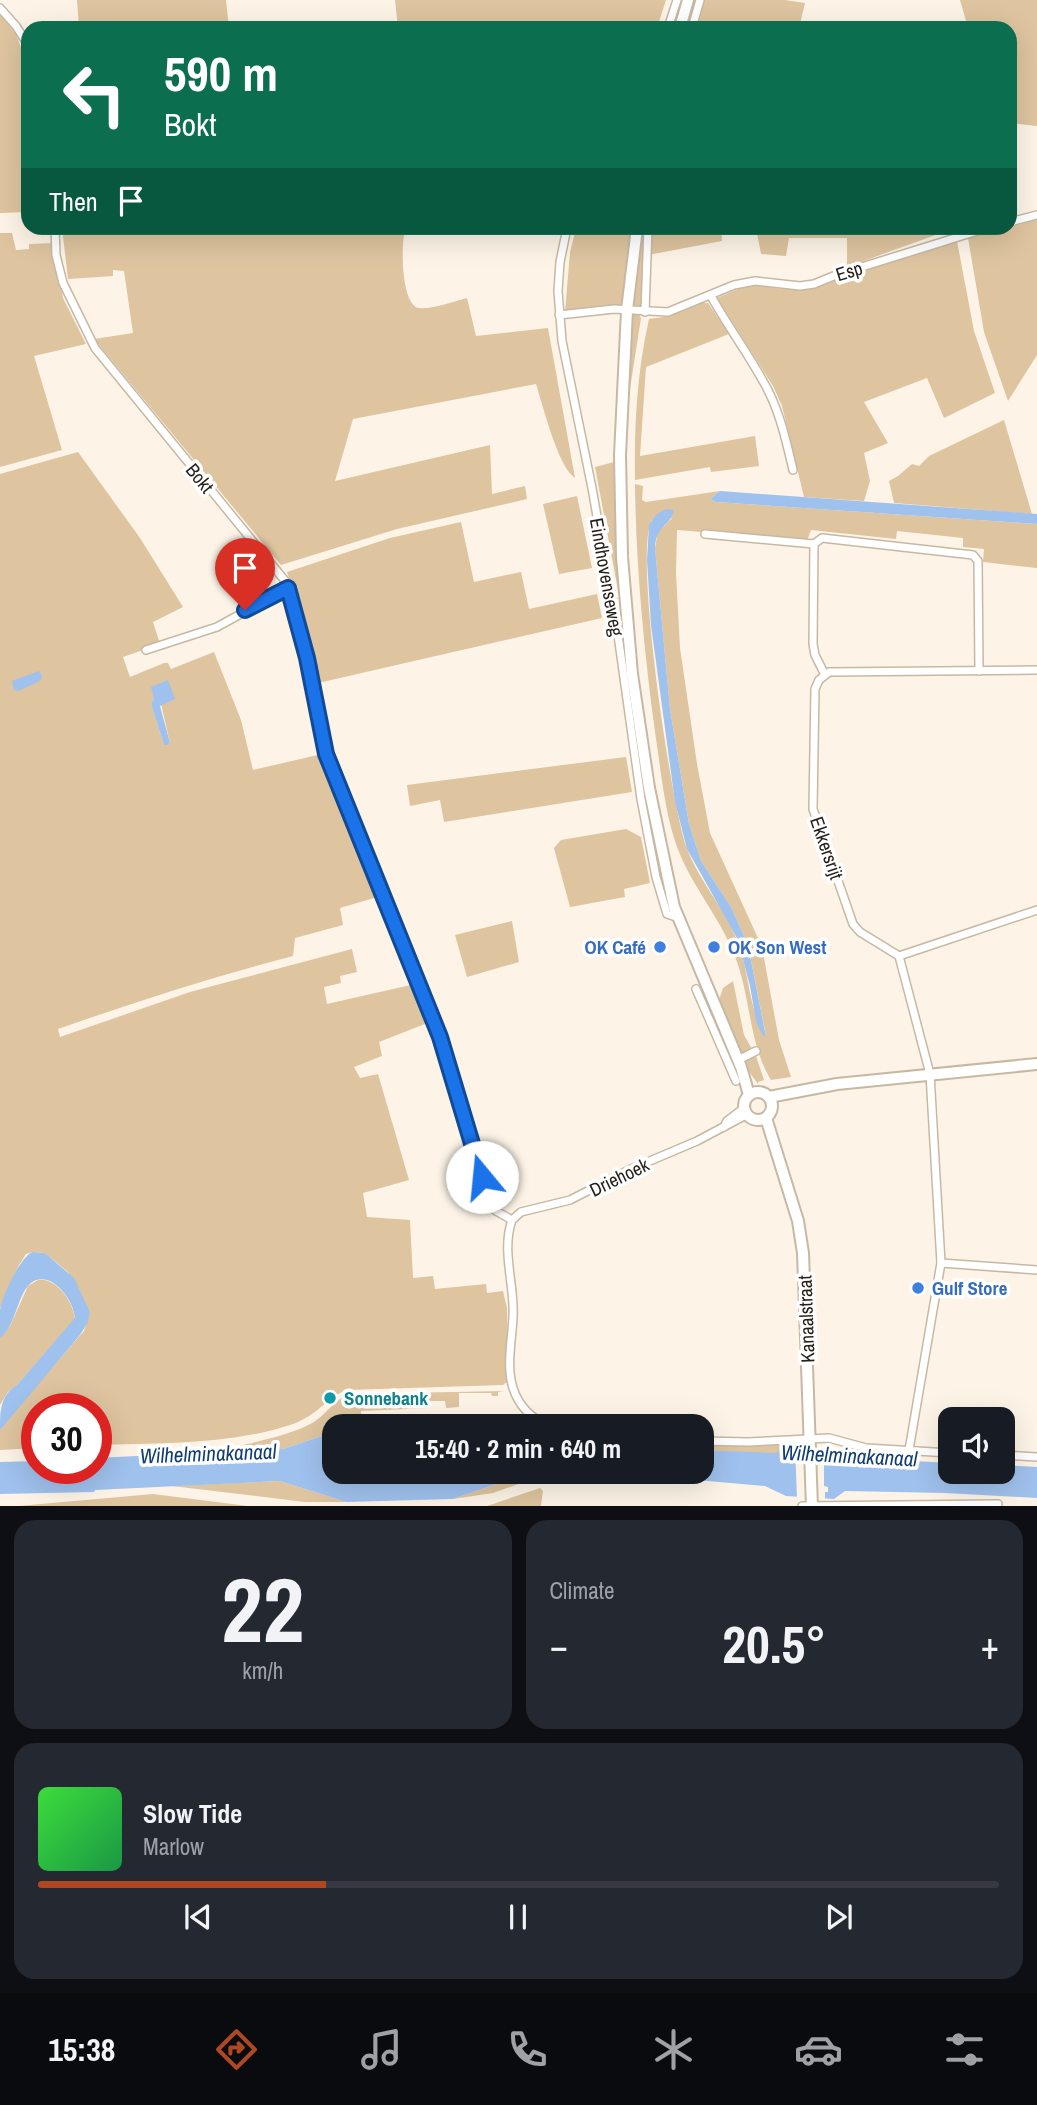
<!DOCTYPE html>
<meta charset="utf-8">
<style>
:root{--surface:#171b24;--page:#242831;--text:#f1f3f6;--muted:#9ea1a6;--line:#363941;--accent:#af4822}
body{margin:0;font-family:"Archivo Narrow",sans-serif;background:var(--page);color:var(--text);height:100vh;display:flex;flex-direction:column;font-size:26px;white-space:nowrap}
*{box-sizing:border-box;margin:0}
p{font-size:23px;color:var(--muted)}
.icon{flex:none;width:38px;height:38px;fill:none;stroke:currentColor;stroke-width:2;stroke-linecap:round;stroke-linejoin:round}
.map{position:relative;height:1506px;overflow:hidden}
.side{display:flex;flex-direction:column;gap:14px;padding:14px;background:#0d0f14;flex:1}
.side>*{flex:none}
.hud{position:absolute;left:21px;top:21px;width:996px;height:214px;border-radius:21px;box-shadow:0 7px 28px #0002;background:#0b6e4f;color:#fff;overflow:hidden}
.buttons{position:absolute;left:938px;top:1407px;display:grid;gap:14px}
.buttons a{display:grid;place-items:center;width:77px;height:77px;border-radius:14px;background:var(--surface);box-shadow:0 7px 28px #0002;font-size:35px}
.speed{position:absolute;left:21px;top:1393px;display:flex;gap:14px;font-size:35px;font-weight:700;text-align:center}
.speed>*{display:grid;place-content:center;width:91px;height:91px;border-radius:50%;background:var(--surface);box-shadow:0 7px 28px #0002;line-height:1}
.speed .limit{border:10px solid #d22;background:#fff;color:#111}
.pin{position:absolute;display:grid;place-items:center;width:60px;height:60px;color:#fff;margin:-72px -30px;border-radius:50% 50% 50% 0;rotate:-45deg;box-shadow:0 0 7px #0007}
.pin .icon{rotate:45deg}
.me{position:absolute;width:77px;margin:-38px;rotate:343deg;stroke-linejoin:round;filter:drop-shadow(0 0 5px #0008)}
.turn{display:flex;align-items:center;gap:24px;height:147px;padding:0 28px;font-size:32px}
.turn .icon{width:91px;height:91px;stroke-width:2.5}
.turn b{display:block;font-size:49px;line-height:60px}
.then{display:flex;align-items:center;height:66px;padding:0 28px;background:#0003;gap:14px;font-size:26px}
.big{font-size:52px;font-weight:700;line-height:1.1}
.side .widget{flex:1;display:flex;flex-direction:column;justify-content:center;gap:10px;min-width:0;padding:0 24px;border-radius:21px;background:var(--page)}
.side .dial{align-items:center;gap:0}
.dial b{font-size:91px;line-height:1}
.song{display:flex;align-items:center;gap:21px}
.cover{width:84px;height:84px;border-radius:10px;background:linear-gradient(135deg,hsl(120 70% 55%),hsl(140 70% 35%))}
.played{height:7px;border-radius:4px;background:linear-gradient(90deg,var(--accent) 30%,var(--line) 30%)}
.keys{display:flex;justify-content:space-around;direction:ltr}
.heat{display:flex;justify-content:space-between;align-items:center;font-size:38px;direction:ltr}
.side .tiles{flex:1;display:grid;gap:14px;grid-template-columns:1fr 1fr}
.widget:last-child{grid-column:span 2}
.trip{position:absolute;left:322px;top:1414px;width:392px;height:70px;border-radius:21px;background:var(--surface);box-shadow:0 7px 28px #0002;font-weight:700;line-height:70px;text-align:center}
.tab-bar{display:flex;height:112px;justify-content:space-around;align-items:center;background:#090b0e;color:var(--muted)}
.tab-bar .icon{width:49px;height:49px}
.tab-bar .current{color:var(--accent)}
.tab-bar b{font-size:32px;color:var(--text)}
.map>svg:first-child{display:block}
</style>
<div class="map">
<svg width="1037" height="1507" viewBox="0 0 1037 1507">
<rect width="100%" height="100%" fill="#fdf4e7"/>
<g fill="#dec49f" fill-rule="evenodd">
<polygon points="77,0 226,0 229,28 79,28"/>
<polygon points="395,0 666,0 657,28 398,28"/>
<polygon points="702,0 785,0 805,3 799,28 694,28"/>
<polygon points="960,0 1037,0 1037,126 1010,123 1010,28 968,28"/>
<polygon points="0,12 16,35 28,64 28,212 0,213"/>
<polygon points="1037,220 1037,355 1008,401 984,332 968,238"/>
<path d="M62,228H406C400,241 401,306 419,308C430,310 455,301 467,298L476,336L548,328L575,478C558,467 543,406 536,384L353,419L335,481L490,445L492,494L525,486L527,499L397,529L281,565L94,339L133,333L124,271L113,270V276L68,279Z"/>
<polygon points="576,228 633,228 622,307 565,312 570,252"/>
<polygon points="641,228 644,228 641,306 639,308 631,308"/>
<polygon points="652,228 721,228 722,241 648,255"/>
<polygon points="756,228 955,228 847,267 847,238 789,238 786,256 761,254"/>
<polygon points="0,233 12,233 16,250 29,249 29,244 53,243 63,298 86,344 34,356 62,450 0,467"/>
<polygon points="957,241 974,331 995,393 944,418 927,378 864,402 888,443 864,453 870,481 864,501 804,497 782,406 773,386 717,298 750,284 782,289 816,288 842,275"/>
<path d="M702,303H708L729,334L646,367L640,456L755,436L759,466L711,472L710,467L635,480C634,426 637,372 649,319L670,316Z"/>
<polygon points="630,313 638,313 641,318 626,414"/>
<polygon points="1004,420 1032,514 894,503 889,481 898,476 912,464 919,466 929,456"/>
<path d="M78,452L140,538L183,607L153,622L160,644L123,657L130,677L164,663H168L171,669L214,652L241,720L253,770L322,754L381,896L340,908L343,925L295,938L293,956C213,977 135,1002 58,1029L60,1037L190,992L352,949L357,972L340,976L341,983L324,987L327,1004L415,984L430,1022L379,1042L382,1056L354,1067L360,1078L378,1074L409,1180L363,1193L367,1217L410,1220L413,1278L433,1276L435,1289L486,1284L487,1293L503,1291L507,1308L508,1381L503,1385L347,1390C327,1397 318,1415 293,1424C231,1445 161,1443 96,1445V1409H37V1448L0,1450V1430L5,1422L84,1331L90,1312L68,1272L45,1253L32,1252L26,1254L19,1265L0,1308V474ZM154,698L161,704L170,743L164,745L151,704Z"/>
<polygon points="614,462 621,606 595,467"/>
<path d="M635,484L643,486L642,500L646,502L720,491L710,499L716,502L1037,524V568L983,562L984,549L963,547V538L897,531L896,539L811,530L807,541L677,530L676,573L680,648L697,764L710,833L762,947L779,1040L791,1077L771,1080C748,1042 751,995 734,954C719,916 691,885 677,847C664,810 661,770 655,732C644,650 636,568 635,484ZM672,518L658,532L655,548L670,709L689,824L701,861L731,907L748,945L766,1036C747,1008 750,971 737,940C724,907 698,880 686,846C671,803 633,552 652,520Z"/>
<polygon points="577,496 592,568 559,574 543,504"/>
<polygon points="461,522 474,582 521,572 529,609 597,594 602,618 318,683 305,626 287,572 390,538"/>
<polygon points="626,757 632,792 444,822 440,800 410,806 407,785"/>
<polygon points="626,829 641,837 650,883 624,889 625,897 570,907 554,848 561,840"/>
<polygon points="512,921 519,962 467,977 455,935"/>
<polygon points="733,981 744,1035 756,1056 764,1080 758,1082 758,1084 750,1073 718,1003 723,988"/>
<path d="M38,1280C56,1277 73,1301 75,1319L17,1385L8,1392L0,1405V1338L10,1326L28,1286Z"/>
<path d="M504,1391L498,1392V1396H492L491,1393H459V1407L446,1408L445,1401H430V1408L361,1411L362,1426H334V1432L283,1449L239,1450V1446C263,1440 290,1435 312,1423C327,1415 334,1398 352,1394Z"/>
<polygon points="790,1442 790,1446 775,1454 702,1450 702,1444"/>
<polygon points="531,1472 553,1472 493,1493 453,1499"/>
<polygon points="280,1481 346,1502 305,1502 172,1486"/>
<polygon points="540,1488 543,1491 541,1506 487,1506"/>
<polygon points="153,1494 248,1506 18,1506"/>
</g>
<g fill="#9fc1ed">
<polygon points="720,491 1037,514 1037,524 716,502 710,499"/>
<path d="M666,509L674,510C670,527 656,525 655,548L670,709L689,824L701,861L731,907L748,945L766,1037L762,1034L756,1021L750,986L738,940L687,849L675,802L651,625L647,560L649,525L656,515Z"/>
<polygon points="39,671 42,676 40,681 18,691 14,690 12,681"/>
<polygon points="168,680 175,699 160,706 170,743 167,745 164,745 151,704 154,698 151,687"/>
<path d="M32,1252L45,1253L74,1278L90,1312L88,1322L80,1335L0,1430C0,1411 0,1396 17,1385L75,1318C74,1302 54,1272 34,1281C17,1290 17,1326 0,1338C0,1329 0,1319 0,1310C2,1296 20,1258 32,1252Z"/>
<polygon points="334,1432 334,1472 531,1472 453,1499 346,1502 280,1481 95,1490 94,1492 0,1494 0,1462 37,1461 37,1468 96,1468 96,1458 283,1449"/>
<polygon points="790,1446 837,1449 844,1457 950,1463 950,1472 1003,1472 1003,1465 1037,1467 1037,1498 945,1493 845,1491 834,1499 786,1496 765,1486 674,1478 553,1472 702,1472 702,1450 775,1453"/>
</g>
<polygon fill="#fdf4e7" points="795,1445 824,1447 824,1486 828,1487 828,1492 825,1492 825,1500 797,1498"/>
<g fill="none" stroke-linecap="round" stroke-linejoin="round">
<defs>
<g id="street">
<polyline points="0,8 16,26 28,45"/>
<polyline points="668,28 677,0"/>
<polyline points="692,28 700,0"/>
<polyline points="1010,222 1037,215"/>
<polyline points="55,228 56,255 63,283 95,348 286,582 307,658 326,754 440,1037 492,1206 496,1211 512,1220"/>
<polyline points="567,228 560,262 558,291 562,341 592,488 618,635 641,799 656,877 667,914 679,918"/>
<path d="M711,296C727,325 747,352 763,381C779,408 786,440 793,470"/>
<polyline points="645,312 648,228"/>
<polyline points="559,315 614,309 668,312 734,285 755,281 800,286 814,284 836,275 987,228"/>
<polyline points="705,534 814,544"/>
<polyline points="146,650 217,627 288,588"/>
<polyline points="824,673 815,655 813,644 814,544 822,538 973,555 978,561 979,671"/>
<polyline points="899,956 1037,910"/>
<polyline points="696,989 736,1081"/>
<polyline points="738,1060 756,1051"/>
<polyline points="724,1127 727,1121 744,1108"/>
<polyline points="941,1263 1037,1270"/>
<path d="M550,1426C532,1419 519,1407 513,1388C506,1366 512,1340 513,1317C515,1285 501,1251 512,1220L521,1212L570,1200L631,1169L697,1141L746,1115"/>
<polyline points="702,1441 748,1442 829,1438 866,1448 950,1453"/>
<polyline points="909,1450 941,1263 930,1074 899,956 860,932 853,924 813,809 815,689 819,680 829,672 1037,670"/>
<polyline points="1003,1455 1037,1457"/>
<polyline points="802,1506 998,1504"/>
</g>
<g id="secondary">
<polyline points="680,28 688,0"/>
<polyline points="637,228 627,310 620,455 622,557 632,674 649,788 674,907 741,1067 749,1095"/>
<circle cx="758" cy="1106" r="14"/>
<polyline points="769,1097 837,1084 1037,1064"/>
<polyline points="766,1118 798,1221 803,1253 812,1507"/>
</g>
</defs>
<use href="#street" stroke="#c7b8a3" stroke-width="10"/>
<use href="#secondary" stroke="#c7b8a3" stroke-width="14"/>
<use href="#street" stroke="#fff" stroke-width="7"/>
<use href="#secondary" stroke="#fff" stroke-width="10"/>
</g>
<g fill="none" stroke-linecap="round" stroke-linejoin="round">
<defs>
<polyline id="route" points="245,610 288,588 307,658 326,754 440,1037 482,1177"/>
</defs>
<use href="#route" stroke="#114b97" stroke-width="18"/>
<use href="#route" stroke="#1a73e8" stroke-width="12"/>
</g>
<g fill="#3f7fe0" stroke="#fff" stroke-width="2.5">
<circle cx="660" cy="947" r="7"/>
<circle cx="714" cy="947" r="7"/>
<circle cx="918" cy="1288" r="7"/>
</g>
<circle fill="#0f9aa8" stroke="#fff" stroke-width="2.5" cx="330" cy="1398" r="7"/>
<g text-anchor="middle" stroke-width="7" stroke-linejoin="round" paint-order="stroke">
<g font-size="19" fill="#241f17" stroke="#fff">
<text transform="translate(849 271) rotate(-17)" y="7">Esp</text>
<text transform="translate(200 478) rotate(51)" y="7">Bokt</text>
<text transform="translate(607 577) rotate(80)" y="7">Eindhovenseweg</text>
<text transform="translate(827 848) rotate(71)" y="7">Ekkersrijt</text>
<text transform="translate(619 1177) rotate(-26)" y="7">Driehoek</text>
<text transform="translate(806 1319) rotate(-92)" y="7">Kanaalstraat</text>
</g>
<g font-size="19" font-weight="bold" fill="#366cbe" stroke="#fff" text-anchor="start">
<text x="646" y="954" text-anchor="end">OK Café</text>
<text x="728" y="954">OK Son West</text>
<text x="932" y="1295">Gulf Store</text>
</g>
<g font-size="19" font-weight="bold" fill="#0d838f" stroke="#fff" text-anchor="start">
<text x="344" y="1405">Sonnebank</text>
</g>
<g font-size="21" font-style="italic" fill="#0f3c71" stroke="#fff">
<text transform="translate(208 1454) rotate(-2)" y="7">Wilhelminakanaal</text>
<text transform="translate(849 1456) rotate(3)" y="7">Wilhelminakanaal</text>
</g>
</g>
</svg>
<div class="buttons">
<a><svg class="icon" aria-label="sound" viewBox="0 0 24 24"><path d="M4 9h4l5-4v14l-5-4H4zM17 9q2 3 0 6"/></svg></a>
</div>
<div class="speed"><div class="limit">30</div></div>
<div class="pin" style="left:245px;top:610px;background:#d93025"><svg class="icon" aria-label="arrive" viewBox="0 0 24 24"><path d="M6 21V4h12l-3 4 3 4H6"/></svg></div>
<svg class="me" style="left:482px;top:1177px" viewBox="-20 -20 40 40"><circle r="19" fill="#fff"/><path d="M0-13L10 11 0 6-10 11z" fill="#1a73e8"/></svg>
<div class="trip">15:40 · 2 min · 640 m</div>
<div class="hud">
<div class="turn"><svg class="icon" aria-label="left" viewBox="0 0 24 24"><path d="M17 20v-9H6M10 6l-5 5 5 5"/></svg><div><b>590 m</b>Bokt</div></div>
<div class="then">Then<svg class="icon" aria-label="arrive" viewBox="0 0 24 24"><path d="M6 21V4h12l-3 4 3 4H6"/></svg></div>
</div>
</div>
<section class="side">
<div class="tiles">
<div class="widget dial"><b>22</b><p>km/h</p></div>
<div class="widget"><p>Climate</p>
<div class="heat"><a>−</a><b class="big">20.5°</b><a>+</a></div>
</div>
<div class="widget">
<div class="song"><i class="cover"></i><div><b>Slow Tide</b><p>Marlow</p></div></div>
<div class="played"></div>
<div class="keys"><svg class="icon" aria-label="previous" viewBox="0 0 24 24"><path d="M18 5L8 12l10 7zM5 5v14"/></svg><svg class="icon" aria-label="pause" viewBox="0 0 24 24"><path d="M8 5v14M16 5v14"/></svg><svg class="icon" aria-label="next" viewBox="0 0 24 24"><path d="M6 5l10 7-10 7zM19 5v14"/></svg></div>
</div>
</div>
</section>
<nav class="tab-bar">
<b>15:38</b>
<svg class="icon current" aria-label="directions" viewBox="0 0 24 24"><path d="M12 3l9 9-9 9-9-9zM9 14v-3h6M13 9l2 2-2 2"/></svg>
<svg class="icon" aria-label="music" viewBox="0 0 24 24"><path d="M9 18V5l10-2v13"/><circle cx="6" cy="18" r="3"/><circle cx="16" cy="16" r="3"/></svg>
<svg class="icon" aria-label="phone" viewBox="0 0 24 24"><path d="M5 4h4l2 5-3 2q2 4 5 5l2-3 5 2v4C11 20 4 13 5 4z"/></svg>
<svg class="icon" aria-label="climate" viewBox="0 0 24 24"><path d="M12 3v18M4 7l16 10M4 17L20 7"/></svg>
<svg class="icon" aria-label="car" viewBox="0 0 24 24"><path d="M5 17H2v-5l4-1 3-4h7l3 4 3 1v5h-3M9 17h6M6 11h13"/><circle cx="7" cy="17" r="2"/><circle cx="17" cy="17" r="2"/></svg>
<svg class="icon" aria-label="filters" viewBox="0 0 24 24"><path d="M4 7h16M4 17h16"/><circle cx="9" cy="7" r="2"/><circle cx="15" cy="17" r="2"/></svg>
</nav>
